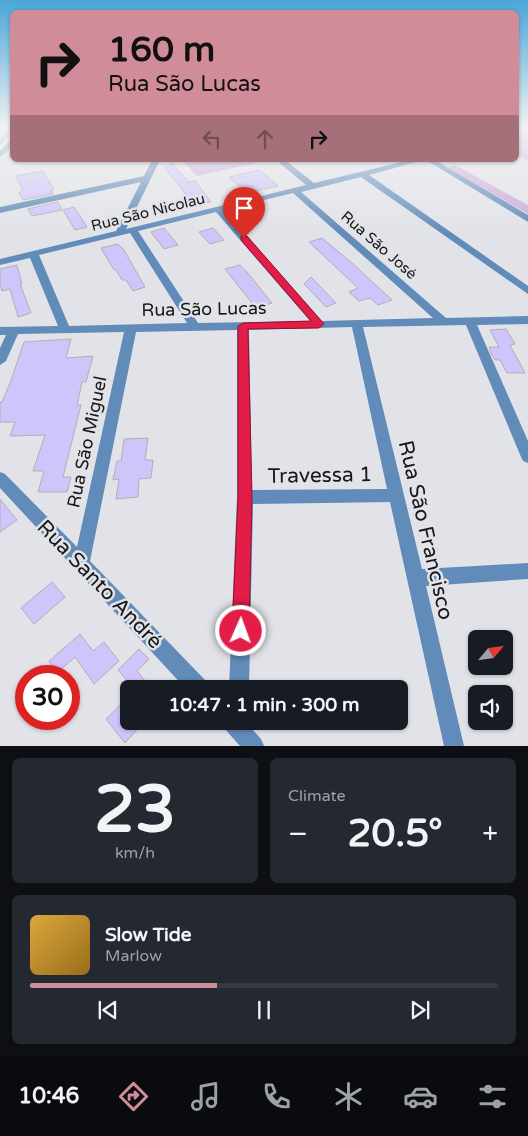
<!DOCTYPE html>
<meta charset="utf-8">
<style>
:root{--surface:#171b24;--page:#242831;--text:#f1f3f6;--muted:#9ea1a6;--line:#363941;--accent:#d08c99}
body{margin:0;font-family:"Varela Round",sans-serif;background:var(--page);color:var(--text);height:100vh;display:flex;flex-direction:column;font-size:19px;white-space:nowrap}
*{box-sizing:border-box;margin:0}
p{font-size:16px;color:var(--muted)}
.icon{flex:none;width:28px;height:28px;fill:none;stroke:currentColor;stroke-width:2;stroke-linecap:round;stroke-linejoin:round}
.map{position:relative;height:746px;overflow:hidden}
.sheet{display:flex;flex-direction:column;gap:12px;padding:12px;background:#0d0f14;flex:1}
.sheet>*{flex:none}
.hud{position:absolute;left:10px;top:10px;width:509px;height:152px;border-radius:8px;box-shadow:0 1px 4px #0004;background:#d08c99;color:#111;overflow:hidden}
.needle{width:32px;rotate:61deg}
.buttons{position:absolute;left:468px;top:630px;display:grid;gap:10px}
.buttons a{display:grid;place-items:center;width:45px;height:45px;border-radius:8px;background:var(--surface);box-shadow:0 1px 4px #0004;font-size:25px}
.speed{position:absolute;left:15px;top:665px;display:flex;gap:10px;font-size:25px;font-weight:700;text-align:center}
.speed>*{display:grid;place-content:center;width:65px;height:65px;border-radius:50%;background:var(--surface);box-shadow:0 1px 4px #0004;line-height:1}
.speed .limit{border:8px solid #d22;background:#fff;color:#111}
.pin{position:absolute;display:grid;place-items:center;width:42px;height:42px;color:#fff;margin:-51px -21px;border-radius:50% 50% 50% 0;rotate:-45deg;box-shadow:0 0 5px #0007}
.pin .icon{rotate:45deg}
.me{position:absolute;width:55px;margin:-28px;rotate:2deg;stroke-linejoin:round;filter:drop-shadow(0 0 4px #0008)}
.turn{display:flex;align-items:center;gap:18px;height:105px;padding:0 15px;font-size:22px}
.turn .icon{width:65px;height:65px;stroke-width:2.5}
.turn b{display:block;font-size:35px;line-height:42px}
.lanes{display:flex;align-items:center;height:48px;padding:0 15px;background:#0003;justify-content:center;gap:25px;direction:ltr}
.lanes .off{opacity:.35}
.big{font-size:38px;font-weight:800;line-height:1.1}
.sheet .card{flex:1;display:flex;flex-direction:column;justify-content:center;gap:8px;min-width:0;padding:0 18px;border-radius:8px;background:var(--page)}
.sheet .dial{align-items:center;gap:0}
.dial b{font-size:65px;line-height:1}
.song{display:flex;align-items:center;gap:15px}
.cover{width:60px;height:60px;border-radius:8px;background:linear-gradient(135deg,hsl(40 70% 55%),hsl(40 70% 35%))}
.played{height:5px;border-radius:2px;background:linear-gradient(90deg,var(--accent) 40%,var(--line) 40%)}
.keys{display:flex;justify-content:space-around;direction:ltr}
.heat{display:flex;justify-content:space-between;align-items:center;font-size:28px;direction:ltr}
.sheet .tiles{flex:1;display:grid;gap:12px;grid-template-columns:1fr 1fr}
.card:last-child{grid-column:span 2}
.trip{position:absolute;left:120px;top:680px;width:288px;height:50px;border-radius:8px;background:var(--surface);box-shadow:0 1px 4px #0004;font-weight:800;line-height:50px;text-align:center}
.tabs{display:flex;height:80px;justify-content:space-around;align-items:center;background:#090b0e;color:var(--muted)}
.tabs .icon{width:35px;height:35px}
.tabs .selected{color:var(--accent)}
.tabs b{font-size:22px;color:var(--text)}
.map>svg:first-child{display:block}
</style>
<div class="map">
<svg width="528" height="746" viewBox="0 0 528 746">
<rect width="100%" height="100%" fill="#e2e3e8"/>
<g fill="#cbaad8">
<polygon points="516,128 528,128 528,161 516,153"/>
<polygon points="182,160 257,160 260,162 197,176"/>
<polygon points="455,165 528,205 528,214 447,167"/>
</g>
<g fill="#d0c5fa" stroke="#b0afb3">
<polygon points="172,163 189,182 195,181 211,202 196,205 188,197 165,168"/>
<polygon points="260,170 278,186 246,193 229,177"/>
<polygon points="43,171 54,190 51,190 53,194 23,200 19,193 23,190 16,176"/>
<polygon points="58,202 62,210 32,216 28,209"/>
<polygon points="74,207 87,227 75,230 63,210"/>
<polygon points="164,228 178,245 164,249 151,232"/>
<polygon points="213,228 224,240 210,244 199,232"/>
<polygon points="322,238 352,263 392,300 378,305 370,298 359,301 349,292 358,288 309,242"/>
<polygon points="118,244 124,250 145,287 133,291 126,280 122,280 116,270 114,270 101,248"/>
<polygon points="17,265 22,284 20,284 31,313 18,317 10,289 2,291 0,284 0,269"/>
<polygon points="240,265 247,272 272,303 256,308 225,269"/>
<polygon points="311,277 336,303 326,307 304,284"/>
<polygon points="506,329 515,344 510,345 525,373 507,373 500,360 495,360 491,353 489,347 499,347 490,330"/>
<polygon points="71,339 66,358 93,356 86,382 82,382 77,405 81,405 63,477 71,477 67,492 38,492 44,471 33,471 45,435 10,436 15,422 0,422 0,402 2,402 10,383 24,342"/>
<polygon points="148,438 145,460 153,460 151,478 139,479 138,497 116,499 119,479 113,480 117,461 121,461 124,439"/>
<polygon points="0,499 17,520 0,532"/>
<polygon points="52,582 65,597 34,624 21,608"/>
<polygon points="80,634 93,651 104,642 119,661 94,684 75,657 57,673 49,661"/>
<polygon points="139,649 149,659 137,671 152,689 134,689 118,670"/>
<polygon points="129,696 129,721 145,721 125,743 106,719"/>
</g>
<g fill="none" stroke-linecap="round" stroke-linejoin="round">
<g fill="#618bb8" fill-rule="evenodd">
<polygon points="12,128 12,134 0,145 0,139 10,129"/>
<polygon points="9,141 12,141 12,147 0,157 0,151"/>
<path d="M152,160H160L126,229L306,185L276,160H285L314,183L410,160H424L369,175L528,286V294L361,177L301,192L446,318L528,316V324L477,325L528,441V463L523,461L521,457L466,325L363,327L422,569L528,563V579L426,586L464,746H444L390,502L253,504L249,689H229L237,497V330L136,332L90,561L207,682L210,689H186L0,488V472L5,474L77,547L124,332L18,334L6,361L0,365V348L6,335H0V327L58,326L30,258L0,265V259L116,231L141,182L0,213V207L144,176ZM293,193L433,318L322,321L224,210ZM216,212L310,321L198,323L138,231ZM130,233L187,323L69,326L39,255ZM352,327L387,489L252,490L249,330Z"/>
<polygon points="426,160 435,160 528,215 528,222"/>
<polygon points="221,721 245,721 261,739 264,746 240,746 224,728"/>
</g>
</g>
<linearGradient id="sky" x2="0" y2="1"><stop stop-color="#4ba6d8"/><stop offset="0.55" stop-color="#f2f2f5"/><stop offset="1" stop-color="#f2f2f5" stop-opacity="0"/></linearGradient>
<rect width="528" height="233" fill="url(#sky)"/>
<polygon fill="#e11d48" stroke="#92132f" points="241,236 247,236 324,324 319,328 248,329 252,497 249,631 247,637 241,640 235,637 232,631 238,497 238,326 243,323 311,321 241,240"/>
<g text-anchor="middle" stroke-width="5" stroke-linejoin="round" paint-order="stroke">
<g font-size="15" fill="#18181a" stroke="#e2e3e8">
<text transform="translate(148 212) rotate(-14)" y="5">Rua São Nicolau</text>
<text transform="translate(379 245) rotate(41)" y="5">Rua São José</text>
</g>
<g font-size="18" fill="#18181a" stroke="#e2e3e8">
<text transform="translate(204 309) rotate(-1)" y="6">Rua São Lucas</text>
<text transform="translate(87 442) rotate(-78)" y="6">Rua São Miguel</text>
</g>
<g font-size="21" fill="#18181a" stroke="#e2e3e8">
<text transform="translate(320 475) rotate(-1)" y="7">Travessa 1</text>
<text transform="translate(426 530) rotate(77)" y="7">Rua São Francisco</text>
<text transform="translate(100 584) rotate(46)" y="7">Rua Santo André</text>
</g>
</g>
</svg>
<div class="buttons">
<a><svg class="needle" viewBox="-14 -14 28 28"><path d="M0-13l5 13h-10z" fill="#e53935"/><path d="M0 13l5-13h-10z" fill="#9ea1a6"/></svg></a>
<a><svg class="icon" aria-label="sound" viewBox="0 0 24 24"><path d="M4 9h4l5-4v14l-5-4H4zM17 9q2 3 0 6"/></svg></a>
</div>
<div class="speed"><div class="limit">30</div></div>
<div class="pin" style="left:244px;top:238px;background:#d93025"><svg class="icon" aria-label="arrive" viewBox="0 0 24 24"><path d="M6 21V4h12l-3 4 3 4H6"/></svg></div>
<svg class="me" style="left:241px;top:631px" viewBox="-20 -20 40 40"><circle r="17" fill="#e11d48" stroke="#fff" stroke-width="3"/><path d="M0-11L8 9 0 5-8 9z" fill="#fff"/></svg>
<div class="trip">10:47 · 1 min · 300 m</div>
<div class="hud">
<div class="turn"><svg class="icon" aria-label="right" viewBox="0 0 24 24"><path d="M7 20v-9h11M14 6l5 5-5 5"/></svg><div><b>160 m</b>Rua São Lucas</div></div>
<div class="lanes"><svg class="icon off" aria-label="left" viewBox="0 0 24 24"><path d="M17 20v-9H6M10 6l-5 5 5 5"/></svg><svg class="icon off" aria-label="ahead" viewBox="0 0 24 24"><path d="M12 20V5M6 11l6-6 6 6"/></svg><svg class="icon" aria-label="right" viewBox="0 0 24 24"><path d="M7 20v-9h11M14 6l5 5-5 5"/></svg></div>
</div>
</div>
<section class="sheet">
<div class="tiles">
<div class="card dial"><b>23</b><p>km/h</p></div>
<div class="card"><p>Climate</p>
<div class="heat"><a>−</a><b class="big">20.5°</b><a>+</a></div>
</div>
<div class="card">
<div class="song"><i class="cover"></i><div><b>Slow Tide</b><p>Marlow</p></div></div>
<div class="played"></div>
<div class="keys"><svg class="icon" aria-label="previous" viewBox="0 0 24 24"><path d="M18 5L8 12l10 7zM5 5v14"/></svg><svg class="icon" aria-label="pause" viewBox="0 0 24 24"><path d="M8 5v14M16 5v14"/></svg><svg class="icon" aria-label="next" viewBox="0 0 24 24"><path d="M6 5l10 7-10 7zM19 5v14"/></svg></div>
</div>
</div>
</section>
<nav class="tabs">
<b>10:46</b>
<svg class="icon selected" aria-label="directions" viewBox="0 0 24 24"><path d="M12 3l9 9-9 9-9-9zM9 14v-3h6M13 9l2 2-2 2"/></svg>
<svg class="icon" aria-label="music" viewBox="0 0 24 24"><path d="M9 18V5l10-2v13"/><circle cx="6" cy="18" r="3"/><circle cx="16" cy="16" r="3"/></svg>
<svg class="icon" aria-label="phone" viewBox="0 0 24 24"><path d="M5 4h4l2 5-3 2q2 4 5 5l2-3 5 2v4C11 20 4 13 5 4z"/></svg>
<svg class="icon" aria-label="climate" viewBox="0 0 24 24"><path d="M12 3v18M4 7l16 10M4 17L20 7"/></svg>
<svg class="icon" aria-label="car" viewBox="0 0 24 24"><path d="M5 17H2v-5l4-1 3-4h7l3 4 3 1v5h-3M9 17h6M6 11h13"/><circle cx="7" cy="17" r="2"/><circle cx="17" cy="17" r="2"/></svg>
<svg class="icon" aria-label="filters" viewBox="0 0 24 24"><path d="M4 7h16M4 17h16"/><circle cx="9" cy="7" r="2"/><circle cx="15" cy="17" r="2"/></svg>
</nav>
